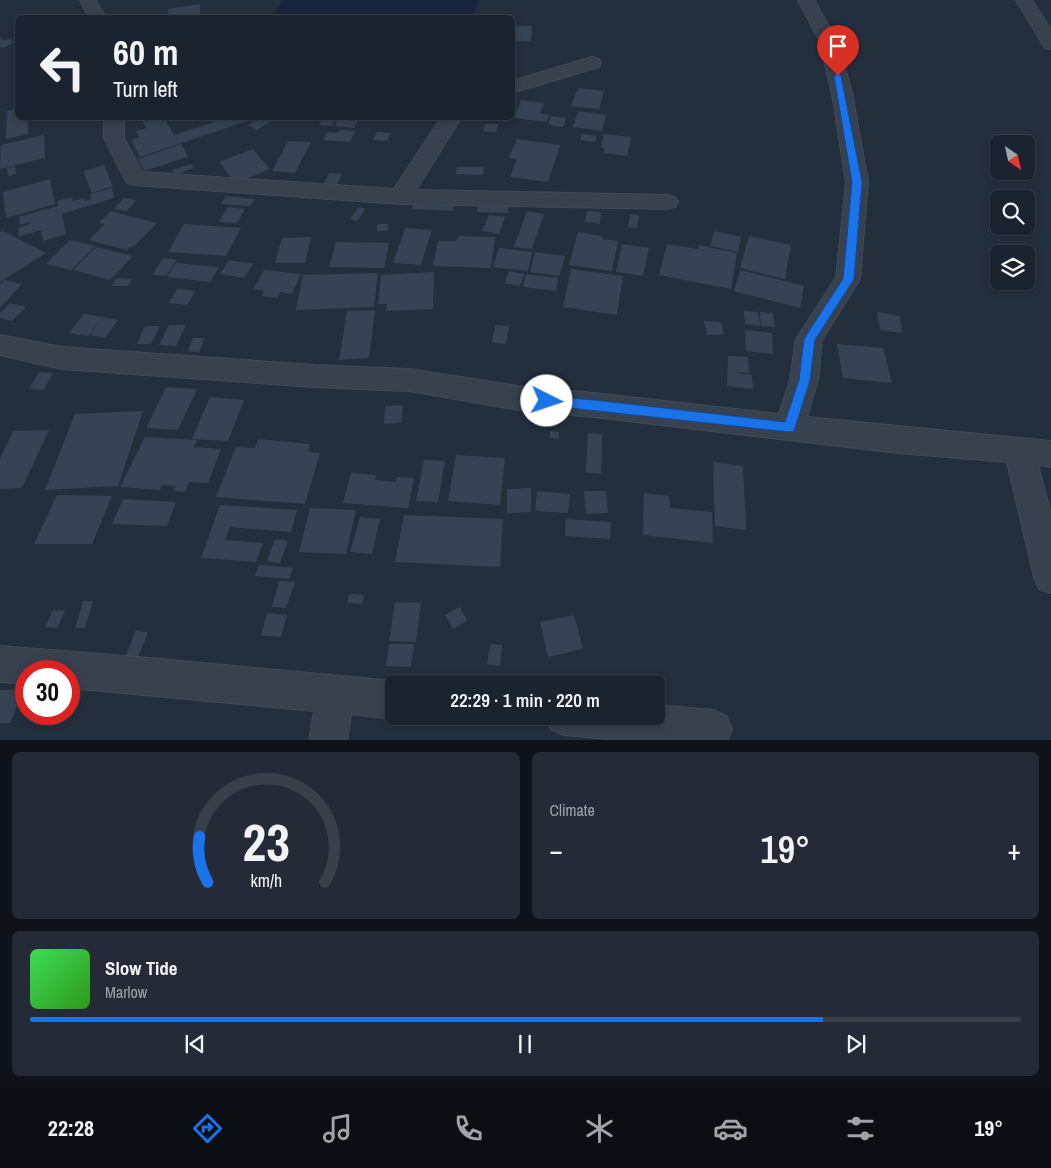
<!DOCTYPE html>
<meta charset="utf-8">
<style>
:root{--surface:#1b232e;--page:#242b36;--text:#f1f3f6;--muted:#a0a4aa;--line:#39404a;--accent:#1a73e8}
body{margin:0;font-family:"Archivo Narrow",sans-serif;background:var(--page);color:var(--text);height:100vh;display:flex;flex-direction:column;font-size:19px;white-space:nowrap}
*{box-sizing:border-box;margin:0}
p{font-size:16px;color:var(--muted)}
.icon{flex:none;width:28px;height:28px;fill:none;stroke:currentColor;stroke-width:2;stroke-linecap:round;stroke-linejoin:round}
.map{position:relative;height:740px;overflow:hidden}
.side{display:flex;flex-direction:column;gap:12px;padding:12px;background:#0f1319;flex:1}
.side>*{flex:none}
.top-card{position:absolute;left:15px;top:15px;width:500px;height:105px;border-radius:8px;box-shadow:0 2px 8px #0003,0 0 0 1px var(--line);background:#1b232e;color:var(--text);overflow:hidden}
.needle{width:32px;rotate:146deg}
.controls{position:absolute;left:990px;top:135px;display:grid;gap:10px}
.controls a{display:grid;place-items:center;width:45px;height:45px;border-radius:8px;background:var(--surface);box-shadow:0 2px 8px #0003,0 0 0 1px var(--line);font-size:25px}
.speed{position:absolute;left:15px;top:660px;display:flex;gap:10px;font-size:25px;font-weight:700;text-align:center}
.speed>*{display:grid;place-content:center;width:65px;height:65px;border-radius:50%;background:var(--surface);box-shadow:0 2px 8px #0003,0 0 0 1px var(--line);line-height:1}
.speed .limit{border:8px solid #d22;background:#fff;color:#111}
.pin{position:absolute;display:grid;place-items:center;width:42px;height:42px;color:#fff;margin:-51px -21px;border-radius:50% 50% 50% 0;rotate:-45deg;box-shadow:0 0 5px #0007}
.pin .icon{rotate:45deg}
.me{position:absolute;width:55px;margin:-28px;rotate:94deg;stroke-linejoin:round;filter:drop-shadow(0 0 4px #0008)}
.turn{display:flex;align-items:center;gap:18px;height:105px;padding:0 15px;font-size:22px}
.turn .icon{width:65px;height:65px;stroke-width:2.5}
.turn b{display:block;font-size:35px;line-height:42px}
.big{font-size:38px;font-weight:600;line-height:1.1}
.side .tile{flex:1;display:flex;flex-direction:column;justify-content:center;gap:8px;min-width:0;padding:0 18px;border-radius:8px;background:var(--page)}
.side .dial{align-items:center;gap:0}
.dial svg{height:130px;overflow:visible;fill:none;stroke:var(--line);stroke-width:7;stroke-linecap:round;text-anchor:middle}
.dial text{fill:var(--text);stroke:none}
.song{display:flex;align-items:center;gap:15px}
.cover{width:60px;height:60px;border-radius:8px;background:linear-gradient(135deg,hsl(130 70% 55%),hsl(110 70% 35%))}
.played{height:5px;border-radius:2px;background:linear-gradient(90deg,var(--accent) 80%,var(--line) 80%)}
.keys{display:flex;justify-content:space-around;direction:ltr}
.heat{display:flex;justify-content:space-between;align-items:center;font-size:28px;direction:ltr}
.side .tiles{flex:1;display:grid;gap:12px;grid-template-columns:1fr 1fr}
.tile:last-child{grid-column:span 2}
.trip{position:absolute;left:385px;top:675px;width:280px;height:50px;border-radius:8px;background:var(--surface);box-shadow:0 2px 8px #0003,0 0 0 1px var(--line);font-weight:600;line-height:50px;text-align:center}
.tabs{display:flex;height:80px;justify-content:space-around;align-items:center;background:#0b0e12;color:var(--muted)}
.tabs .icon{width:35px;height:35px}
.tabs .current{color:var(--accent)}
.tabs b{font-size:22px;color:var(--text)}
.map>svg:first-child{display:block}
</style>
<div class="map">
<svg width="1051" height="741" viewBox="0 0 1051 741">
<rect width="100%" height="100%" fill="#242f3e"/>
<polygon fill="#17263c" points="282,0 477,0 478,2 473,17 270,17 277,11"/>
<g fill="#364354">
<polygon points="200,4 200,18 168,18 168,9"/>
<polygon points="512,26 532,26 531,41 512,41"/>
<polygon points="0,38 5,41 8,39 15,42 3,48 0,47"/>
<polygon points="578,88 604,91 599,109 571,106"/>
<polygon points="521,100 544,103 540,113 550,115 547,122 514,118"/>
<polygon points="18,108 18,118 28,118 28,134 6,139 7,111"/>
<polygon points="578,111 606,115 602,131 573,127"/>
<polygon points="551,116 566,118 563,127 548,125"/>
<polygon points="141,118 164,118 174,135 227,118 256,118 140,157 131,140 139,137 136,131 146,128"/>
<polygon points="260,118 271,121 257,130 248,125"/>
<polygon points="323,118 336,118 332,126 319,125"/>
<polygon points="339,118 346,118 359,119 354,128 335,126"/>
<polygon points="485,124 498,124 496,132 483,131"/>
<polygon points="340,130 355,131 350,142 323,140 328,132 338,133"/>
<polygon points="377,132 391,133 387,141 373,140"/>
<polygon points="582,134 597,136 595,142 580,140"/>
<polygon points="604,134 631,137 627,156 604,153 605,148 601,147"/>
<polygon points="44,135 45,158 0,169 1,145"/>
<polygon points="517,139 560,145 548,182 510,177 517,159 509,158"/>
<polygon points="288,141 311,142 295,173 272,171"/>
<polygon points="181,144 188,157 144,171 138,159"/>
<polygon points="253,149 270,169 235,183 219,162"/>
<polygon points="191,164 194,168 175,175 172,170"/>
<polygon points="104,165 113,186 92,193 83,171"/>
<polygon points="15,166 16,174 8,176 7,168"/>
<polygon points="457,167 484,167 483,175 456,174"/>
<polygon points="329,173 342,174 336,187 323,186"/>
<polygon points="50,179 55,204 6,218 3,192"/>
<polygon points="112,188 114,198 62,214 66,234 43,241 41,230 19,237 18,228 30,224 30,222 20,225 19,217 58,206 57,201 72,197 73,201 84,198 85,201 91,199 90,194"/>
<polygon points="226,196 255,199 250,206 221,204"/>
<polygon points="124,198 136,200 127,211 114,209"/>
<polygon points="415,199 455,200 453,211 412,209"/>
<polygon points="478,200 509,201 508,213 477,212"/>
<polygon points="228,207 245,209 237,223 219,222"/>
<polygon points="359,207 366,209 357,221 350,219"/>
<polygon points="111,211 157,223 133,247 131,246 127,250 89,240 105,224 98,223"/>
<polygon points="527,211 544,214 532,249 514,247"/>
<polygon points="587,211 601,212 600,224 585,222"/>
<polygon points="630,214 639,215 637,228 628,227"/>
<polygon points="489,215 505,217 499,234 482,231"/>
<polygon points="184,224 241,228 226,256 168,252"/>
<rect x="377" y="224" width="11" height="7"/>
<polygon points="405,228 432,230 421,265 393,263"/>
<polygon points="3,231 46,253 0,282 0,232"/>
<polygon points="714,231 741,237 738,252 710,246"/>
<polygon points="578,232 602,236 602,239 618,241 612,271 569,265"/>
<polygon points="458,236 495,237 491,268 433,266 438,241 456,241"/>
<polygon points="749,236 791,245 785,279 740,268"/>
<polygon points="311,237 305,263 275,263 282,238"/>
<polygon points="70,240 95,246 71,270 46,264"/>
<polygon points="336,242 389,243 384,268 329,267"/>
<polygon points="622,244 649,248 643,276 616,272"/>
<polygon points="667,244 698,249 699,245 737,253 731,289 659,275"/>
<polygon points="96,247 133,256 110,280 73,270"/>
<polygon points="499,248 532,252 528,271 493,267"/>
<polygon points="535,252 565,256 559,276 530,272"/>
<polygon points="163,258 177,260 166,276 152,275"/>
<polygon points="229,260 253,264 244,278 220,274"/>
<polygon points="176,263 219,267 210,282 167,277"/>
<polygon points="571,269 623,276 617,315 563,307"/>
<polygon points="264,270 301,274 292,294 280,292 278,298 262,296 264,291 253,289"/>
<polygon points="740,270 804,286 800,308 734,291"/>
<polygon points="509,271 524,274 520,286 505,283"/>
<polygon points="434,272 433,309 386,311 387,304 378,304 381,275"/>
<polygon points="378,273 374,307 296,310 303,275"/>
<polygon points="526,274 558,278 556,291 523,287"/>
<polygon points="116,278 132,279 128,286 112,286"/>
<polygon points="4,280 22,284 0,308 0,285"/>
<polygon points="177,289 195,291 187,305 169,303"/>
<polygon points="10,303 26,307 12,321 0,318 0,313"/>
<polygon points="375,310 369,358 339,360 347,311"/>
<polygon points="744,311 758,312 760,326 745,324"/>
<polygon points="760,312 773,313 775,327 761,326"/>
<polygon points="877,312 900,316 902,333 880,330"/>
<polygon points="84,314 103,317 88,336 69,333"/>
<polygon points="103,317 118,320 105,338 90,335"/>
<polygon points="704,321 721,322 724,335 707,335"/>
<polygon points="169,325 186,325 176,346 159,345"/>
<polygon points="495,325 509,326 506,344 492,343"/>
<polygon points="145,326 160,326 151,344 137,344"/>
<polygon points="745,330 772,333 773,354 746,351"/>
<polygon points="193,338 205,338 199,352 188,351"/>
<polygon points="837,344 883,348 892,383 843,378"/>
<polygon points="728,356 748,357 749,373 733,372 752,375 753,389 727,386"/>
<polygon points="39,372 53,373 44,390 29,389"/>
<polygon points="166,387 197,389 178,430 146,428"/>
<polygon points="210,397 244,400 228,441 192,439"/>
<polygon points="403,405 401,423 384,424 385,406"/>
<polygon points="143,411 118,486 45,490 75,414"/>
<polygon points="49,430 22,488 0,489 0,459 13,431"/>
<polygon points="550,431 559,432 559,439 550,438"/>
<polygon points="588,433 602,434 601,474 586,472"/>
<polygon points="145,437 197,440 194,447 221,449 208,483 189,482 185,492 174,491 176,486 162,485 160,490 120,487"/>
<polygon points="258,439 310,444 308,452 320,453 305,504 216,497 236,447 255,448"/>
<polygon points="456,455 505,458 500,505 448,501"/>
<polygon points="424,460 445,461 438,502 416,501"/>
<polygon points="713,462 743,466 746,530 715,526"/>
<polygon points="351,473 376,475 375,480 396,482 397,477 414,478 408,508 343,503"/>
<polygon points="531,488 531,512 507,513 507,489"/>
<polygon points="537,491 570,494 568,513 535,511"/>
<polygon points="584,491 606,491 608,513 586,514"/>
<polygon points="644,493 669,496 670,508 712,512 713,543 643,535"/>
<polygon points="57,495 112,496 92,544 34,544"/>
<polygon points="123,499 176,502 167,526 112,524"/>
<polygon points="220,505 297,510 291,532 230,527 225,540 263,543 256,562 201,558"/>
<polygon points="310,508 356,510 346,554 299,552"/>
<polygon points="404,515 503,519 500,567 395,562"/>
<polygon points="360,517 380,519 372,554 350,552"/>
<polygon points="566,519 611,522 610,539 565,536"/>
<polygon points="275,539 288,541 280,563 267,561"/>
<polygon points="259,565 293,568 289,579 255,576"/>
<polygon points="279,581 295,582 286,608 272,607"/>
<polygon points="349,594 364,595 362,604 347,603"/>
<polygon points="83,601 93,601 85,628 75,628"/>
<polygon points="395,602 421,603 416,642 389,641"/>
<polygon points="460,607 467,621 453,629 445,615"/>
<polygon points="53,610 65,611 57,628 45,627"/>
<polygon points="267,613 287,615 281,637 261,635"/>
<polygon points="574,615 583,649 548,657 540,622"/>
<polygon points="136,630 148,633 137,659 125,657"/>
<polygon points="389,644 414,644 411,667 386,666"/>
<polygon points="490,644 502,645 500,666 487,664"/>
<polygon points="0,690 24,690 10,723 0,723"/>
</g>
<g fill="none" stroke-linecap="round" stroke-linejoin="round">
<defs>
<g id="minor">
<polygon points="80,0 96,0 106,18 89,18"/>
<polygon points="798,0 814,0 837,40 852,93 868,182 860,279 822,340 818,380 807,417 1051,441 1051,467 1038,465 1051,514 1051,593 1039,589 1034,577 1007,462 898,453 594,417 531,412 409,391 314,387 62,369 0,355 0,335 62,347 314,365 409,369 531,388 594,393 779,414 790,380 796,339 836,278 846,182 832,93 819,40"/>
<polygon points="1016,0 1032,0 1051,30 1051,49 1045,48"/>
<polygon points="592,57 599,59 601,63 599,67 512,93 512,81"/>
<polygon points="104,118 124,118 124,138 142,172 394,189 441,118 461,118 416,190 667,195 675,197 678,202 675,207 667,209 400,204 135,185 127,183 104,138"/>
<polygon points="0,646 150,658 394,681 400,684 394,684 394,716 400,716 394,719 351,714 347,741 309,741 314,711 69,688 69,671 26,671 26,684 0,682"/>
<polygon points="656,705 713,710 726,716 732,729 727,741 628,741 564,735 551,729 545,716 656,716"/>
</g>
</defs>
<use href="#minor" stroke="#414a57" stroke-width="2"/>
<use href="#minor" fill="#38414e" fill-rule="evenodd"/>
</g>
<polygon fill="#1a73e8" stroke="#114b97" points="838,73 841,76 862,182 854,279 815,340 810,380 794,431 789,432 543,405 541,401 543,398 547,396 594,400 785,422 799,380 804,339 843,279 852,182 834,76"/>
</svg>
<div class="controls">
<a><svg class="needle" viewBox="-14 -14 28 28"><path d="M0-13l5 13h-10z" fill="#e53935"/><path d="M0 13l5-13h-10z" fill="#a0a4aa"/></svg></a>
<a><svg class="icon" aria-label="search" viewBox="0 0 24 24"><circle cx="10" cy="10" r="6"/><path d="M15 15l6 6"/></svg></a>
<a><svg class="icon" aria-label="layers" viewBox="0 0 24 24"><path d="M12 4l9 5-9 5-9-5zM3 14l9 5 9-5"/></svg></a>
</div>
<div class="speed"><div class="limit">30</div></div>
<div class="pin" style="left:838px;top:76px;background:#d93025"><svg class="icon" aria-label="arrive" viewBox="0 0 24 24"><path d="M6 21V4h12l-3 4 3 4H6"/></svg></div>
<svg class="me" style="left:547px;top:401px" viewBox="-20 -20 40 40"><circle r="19" fill="#fff"/><path d="M0-13L10 11 0 6-10 11z" fill="#1a73e8"/></svg>
<div class="trip">22:29 · 1 min · 220 m</div>
<div class="top-card">
<div class="turn"><svg class="icon" aria-label="left" viewBox="0 0 24 24"><path d="M17 20v-9H6M10 6l-5 5 5 5"/></svg><div><b>60 m</b>Turn left</div></div>
</div>
</div>
<section class="side">
<div class="tiles">
<div class="tile dial"><svg viewBox="0 0 100 80">
<path d="M14 69A42 42 0 1 1 86 69"/>
<path d="M14 69A42 42 0 0 1 9 41" stroke="#1a73e8"/>
<text x="50" y="56" font-size="32" font-weight="700">23</text>
<text x="50" y="72" font-size="11">km/h</text>
</svg></div>
<div class="tile"><p>Climate</p>
<div class="heat"><a>−</a><b class="big">19°</b><a>+</a></div>
</div>
<div class="tile">
<div class="song"><i class="cover"></i><div><b>Slow Tide</b><p>Marlow</p></div></div>
<div class="played"></div>
<div class="keys"><svg class="icon" aria-label="previous" viewBox="0 0 24 24"><path d="M18 5L8 12l10 7zM5 5v14"/></svg><svg class="icon" aria-label="pause" viewBox="0 0 24 24"><path d="M8 5v14M16 5v14"/></svg><svg class="icon" aria-label="next" viewBox="0 0 24 24"><path d="M6 5l10 7-10 7zM19 5v14"/></svg></div>
</div>
</div>
</section>
<nav class="tabs">
<b>22:28</b>
<svg class="icon current" aria-label="directions" viewBox="0 0 24 24"><path d="M12 3l9 9-9 9-9-9zM9 14v-3h6M13 9l2 2-2 2"/></svg>
<svg class="icon" aria-label="music" viewBox="0 0 24 24"><path d="M9 18V5l10-2v13"/><circle cx="6" cy="18" r="3"/><circle cx="16" cy="16" r="3"/></svg>
<svg class="icon" aria-label="phone" viewBox="0 0 24 24"><path d="M5 4h4l2 5-3 2q2 4 5 5l2-3 5 2v4C11 20 4 13 5 4z"/></svg>
<svg class="icon" aria-label="climate" viewBox="0 0 24 24"><path d="M12 3v18M4 7l16 10M4 17L20 7"/></svg>
<svg class="icon" aria-label="car" viewBox="0 0 24 24"><path d="M5 17H2v-5l4-1 3-4h7l3 4 3 1v5h-3M9 17h6M6 11h13"/><circle cx="7" cy="17" r="2"/><circle cx="17" cy="17" r="2"/></svg>
<svg class="icon" aria-label="filters" viewBox="0 0 24 24"><path d="M4 7h16M4 17h16"/><circle cx="9" cy="7" r="2"/><circle cx="15" cy="17" r="2"/></svg>
<b>19°</b>
</nav>
